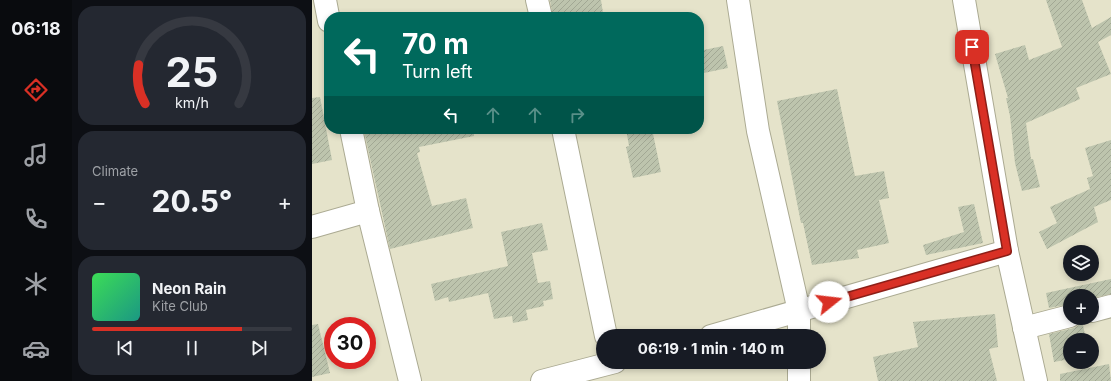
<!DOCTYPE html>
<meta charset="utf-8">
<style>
:root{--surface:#171b24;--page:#242831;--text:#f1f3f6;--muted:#9ea1a6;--line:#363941;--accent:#d93025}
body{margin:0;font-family:Inter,sans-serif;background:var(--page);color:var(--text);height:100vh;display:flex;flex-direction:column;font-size:15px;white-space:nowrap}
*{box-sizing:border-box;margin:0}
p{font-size:13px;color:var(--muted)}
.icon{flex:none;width:22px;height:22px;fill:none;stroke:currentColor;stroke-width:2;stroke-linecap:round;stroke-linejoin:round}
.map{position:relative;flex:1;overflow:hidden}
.panel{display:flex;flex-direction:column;gap:6px;padding:6px;background:#0d0f14;width:240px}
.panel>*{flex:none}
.top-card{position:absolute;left:12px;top:12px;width:380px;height:122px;border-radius:16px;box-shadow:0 2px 6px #0003;background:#00695c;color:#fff;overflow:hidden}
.controls{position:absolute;left:751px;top:245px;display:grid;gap:8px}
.controls a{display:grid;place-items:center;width:36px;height:36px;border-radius:50%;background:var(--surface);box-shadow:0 2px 6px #0003;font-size:20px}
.speed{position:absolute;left:12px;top:317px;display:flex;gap:8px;font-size:20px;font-weight:700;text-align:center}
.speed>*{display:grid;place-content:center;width:52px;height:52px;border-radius:50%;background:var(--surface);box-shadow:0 2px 6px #0003;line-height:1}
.speed .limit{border:6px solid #d22;background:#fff;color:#111}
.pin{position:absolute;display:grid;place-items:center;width:34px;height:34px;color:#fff;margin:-17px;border-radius:8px;box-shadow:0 2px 6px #0006}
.me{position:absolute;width:44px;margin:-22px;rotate:74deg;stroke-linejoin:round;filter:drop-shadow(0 0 3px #0008)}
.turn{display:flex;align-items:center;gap:14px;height:84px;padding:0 12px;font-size:18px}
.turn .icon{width:52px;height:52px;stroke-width:2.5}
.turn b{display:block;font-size:28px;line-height:34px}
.lanes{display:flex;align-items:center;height:38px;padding:0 12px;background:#0003;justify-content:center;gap:20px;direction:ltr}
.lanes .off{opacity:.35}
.big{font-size:30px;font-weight:700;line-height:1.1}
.panel .widget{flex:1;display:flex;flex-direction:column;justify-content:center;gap:6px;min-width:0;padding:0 14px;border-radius:16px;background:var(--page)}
.panel .dial{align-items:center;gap:0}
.dial svg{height:104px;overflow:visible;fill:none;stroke:var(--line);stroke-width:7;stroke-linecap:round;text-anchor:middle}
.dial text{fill:var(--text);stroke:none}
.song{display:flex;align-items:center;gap:12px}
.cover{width:48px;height:48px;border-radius:6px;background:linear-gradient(135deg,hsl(130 70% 55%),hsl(170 70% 35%))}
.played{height:4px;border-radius:2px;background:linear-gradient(90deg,var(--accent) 75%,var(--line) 75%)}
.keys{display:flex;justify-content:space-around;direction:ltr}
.heat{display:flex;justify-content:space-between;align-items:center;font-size:22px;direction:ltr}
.trip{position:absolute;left:284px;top:329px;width:230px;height:40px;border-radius:20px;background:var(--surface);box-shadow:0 2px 6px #0003;font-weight:700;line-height:40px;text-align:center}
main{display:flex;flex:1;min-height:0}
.dock{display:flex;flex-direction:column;width:72px;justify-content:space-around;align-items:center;background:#090b0e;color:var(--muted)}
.dock .icon{width:28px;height:28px}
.dock .on{color:var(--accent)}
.dock b{font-size:18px;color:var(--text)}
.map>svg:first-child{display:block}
</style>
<main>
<nav class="dock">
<b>06:18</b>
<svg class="icon on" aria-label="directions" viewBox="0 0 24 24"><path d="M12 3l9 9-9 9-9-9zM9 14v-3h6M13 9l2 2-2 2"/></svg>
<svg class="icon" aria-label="music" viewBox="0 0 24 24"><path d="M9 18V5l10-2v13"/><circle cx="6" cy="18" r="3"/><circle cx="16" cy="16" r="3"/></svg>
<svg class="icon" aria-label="phone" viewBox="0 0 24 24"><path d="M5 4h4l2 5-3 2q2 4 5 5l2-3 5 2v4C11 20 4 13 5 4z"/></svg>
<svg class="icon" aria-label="climate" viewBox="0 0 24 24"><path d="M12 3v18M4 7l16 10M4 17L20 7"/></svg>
<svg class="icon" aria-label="car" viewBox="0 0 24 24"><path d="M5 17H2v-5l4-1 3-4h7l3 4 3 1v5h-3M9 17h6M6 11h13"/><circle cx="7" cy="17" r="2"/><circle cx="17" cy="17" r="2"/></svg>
</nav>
<section class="panel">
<div class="widget dial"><svg viewBox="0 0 100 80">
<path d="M14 69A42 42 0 1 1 86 69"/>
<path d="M14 69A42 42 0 0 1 9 39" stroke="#d93025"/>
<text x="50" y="56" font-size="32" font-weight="700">25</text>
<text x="50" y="72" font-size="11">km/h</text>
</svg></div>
<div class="widget"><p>Climate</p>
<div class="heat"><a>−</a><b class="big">20.5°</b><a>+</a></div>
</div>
<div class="widget">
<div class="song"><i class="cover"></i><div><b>Neon Rain</b><p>Kite Club</p></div></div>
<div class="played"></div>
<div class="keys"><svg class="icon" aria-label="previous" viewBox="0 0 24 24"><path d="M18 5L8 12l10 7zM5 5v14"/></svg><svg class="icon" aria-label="pause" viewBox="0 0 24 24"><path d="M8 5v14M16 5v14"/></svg><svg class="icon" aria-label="next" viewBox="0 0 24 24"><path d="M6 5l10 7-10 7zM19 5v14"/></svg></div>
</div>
</section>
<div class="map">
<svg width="799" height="381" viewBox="0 0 799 381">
<defs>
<pattern id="building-hatch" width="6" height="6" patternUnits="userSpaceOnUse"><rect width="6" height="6" fill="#bdc4ad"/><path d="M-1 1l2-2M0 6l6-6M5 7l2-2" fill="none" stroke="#a2a894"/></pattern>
</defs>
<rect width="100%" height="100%" fill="#e5e3ca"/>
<g fill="url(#building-hatch)">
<polygon points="238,0 289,0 291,13 287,14 288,17 241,17"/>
<polygon points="734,0 770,0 780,28 799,17 799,35 786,42 799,74 764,88 768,99 714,123 719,159 721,159 728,187 710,191 703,163 698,116 694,98 696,98 683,54 713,45 717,60 750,47"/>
<polygon points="411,46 416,68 387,74 387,51"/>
<polygon points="525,89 543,176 572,171 577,198 567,200 577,243 545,250 547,258 500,265 491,223 489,223 465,101"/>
<polygon points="8,97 20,160 0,164 0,98"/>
<polygon points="61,129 162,129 162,136 107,147 108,152 105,153 120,206 154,198 161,228 78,249 52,131"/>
<polygon points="314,129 340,129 349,172 321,178 314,147 317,146"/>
<polygon points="799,140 799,200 782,207 786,222 735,249 727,232 745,223 738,207 778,189 775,178 781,176 773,148"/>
<polygon points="662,204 671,243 614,255 611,245 652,232 646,207"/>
<polygon points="230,223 236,250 220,253 226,283 238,281 241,299 231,301 232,306 214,310 216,320 201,323 200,316 182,319 176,293 137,302 136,297 123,301 119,284 196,266 189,232"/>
<polygon points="799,279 799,294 780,298 780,296 758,296 758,304 737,308 734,293"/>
<polygon points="683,314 686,347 677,349 685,381 566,381 561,357 606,347 601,322"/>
<polygon points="770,320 773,335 758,338 758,359 742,362 737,334 762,328 767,325"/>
<polygon points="6,324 18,373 0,377 0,325"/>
<polygon points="797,364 799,381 748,381 748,374"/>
</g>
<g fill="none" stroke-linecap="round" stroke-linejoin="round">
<defs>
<g id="minor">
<polyline points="13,0 17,21"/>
<polyline points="225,0 229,17"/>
<polyline points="426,0 446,131 487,311 487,336"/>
<polyline points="652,0 695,251 724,381"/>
<polyline points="39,129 56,211 98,381"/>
<polyline points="251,129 294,336"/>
<polyline points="0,227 56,211"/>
<polyline points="780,311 799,306"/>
<polyline points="712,328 758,316"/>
<polyline points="399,336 695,251"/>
<polyline points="487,362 487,381"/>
<polyline points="230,381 303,362"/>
</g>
</defs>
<use href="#minor" stroke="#abaa92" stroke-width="24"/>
<use href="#minor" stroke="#fff" stroke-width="22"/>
</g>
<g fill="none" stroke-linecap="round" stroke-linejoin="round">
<defs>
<polyline id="route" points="517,302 695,251 660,47"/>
</defs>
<use href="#route" stroke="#8d1f18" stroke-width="10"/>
<use href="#route" stroke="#d93025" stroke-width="7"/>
</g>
</svg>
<div class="controls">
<a><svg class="icon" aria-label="layers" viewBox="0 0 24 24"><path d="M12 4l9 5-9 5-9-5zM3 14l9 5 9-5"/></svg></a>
<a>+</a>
<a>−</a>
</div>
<div class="speed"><div class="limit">30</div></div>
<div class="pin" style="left:660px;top:47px;background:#d93025"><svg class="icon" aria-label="arrive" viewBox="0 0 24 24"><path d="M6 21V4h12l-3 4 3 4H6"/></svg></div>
<svg class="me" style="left:517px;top:302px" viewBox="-20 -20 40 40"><circle r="19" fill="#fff"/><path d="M0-13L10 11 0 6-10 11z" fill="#d93025"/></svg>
<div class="trip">06:19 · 1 min · 140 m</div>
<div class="top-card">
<div class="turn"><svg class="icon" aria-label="left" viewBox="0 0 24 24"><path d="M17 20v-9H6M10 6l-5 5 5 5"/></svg><div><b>70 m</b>Turn left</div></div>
<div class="lanes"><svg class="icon" aria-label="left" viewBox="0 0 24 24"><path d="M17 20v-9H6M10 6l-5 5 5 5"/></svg><svg class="icon off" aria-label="ahead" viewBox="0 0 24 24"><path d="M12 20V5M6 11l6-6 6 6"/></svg><svg class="icon off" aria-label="ahead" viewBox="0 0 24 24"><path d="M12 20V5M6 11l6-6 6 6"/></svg><svg class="icon off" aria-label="right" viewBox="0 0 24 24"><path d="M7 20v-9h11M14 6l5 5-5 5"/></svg></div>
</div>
</div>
</main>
